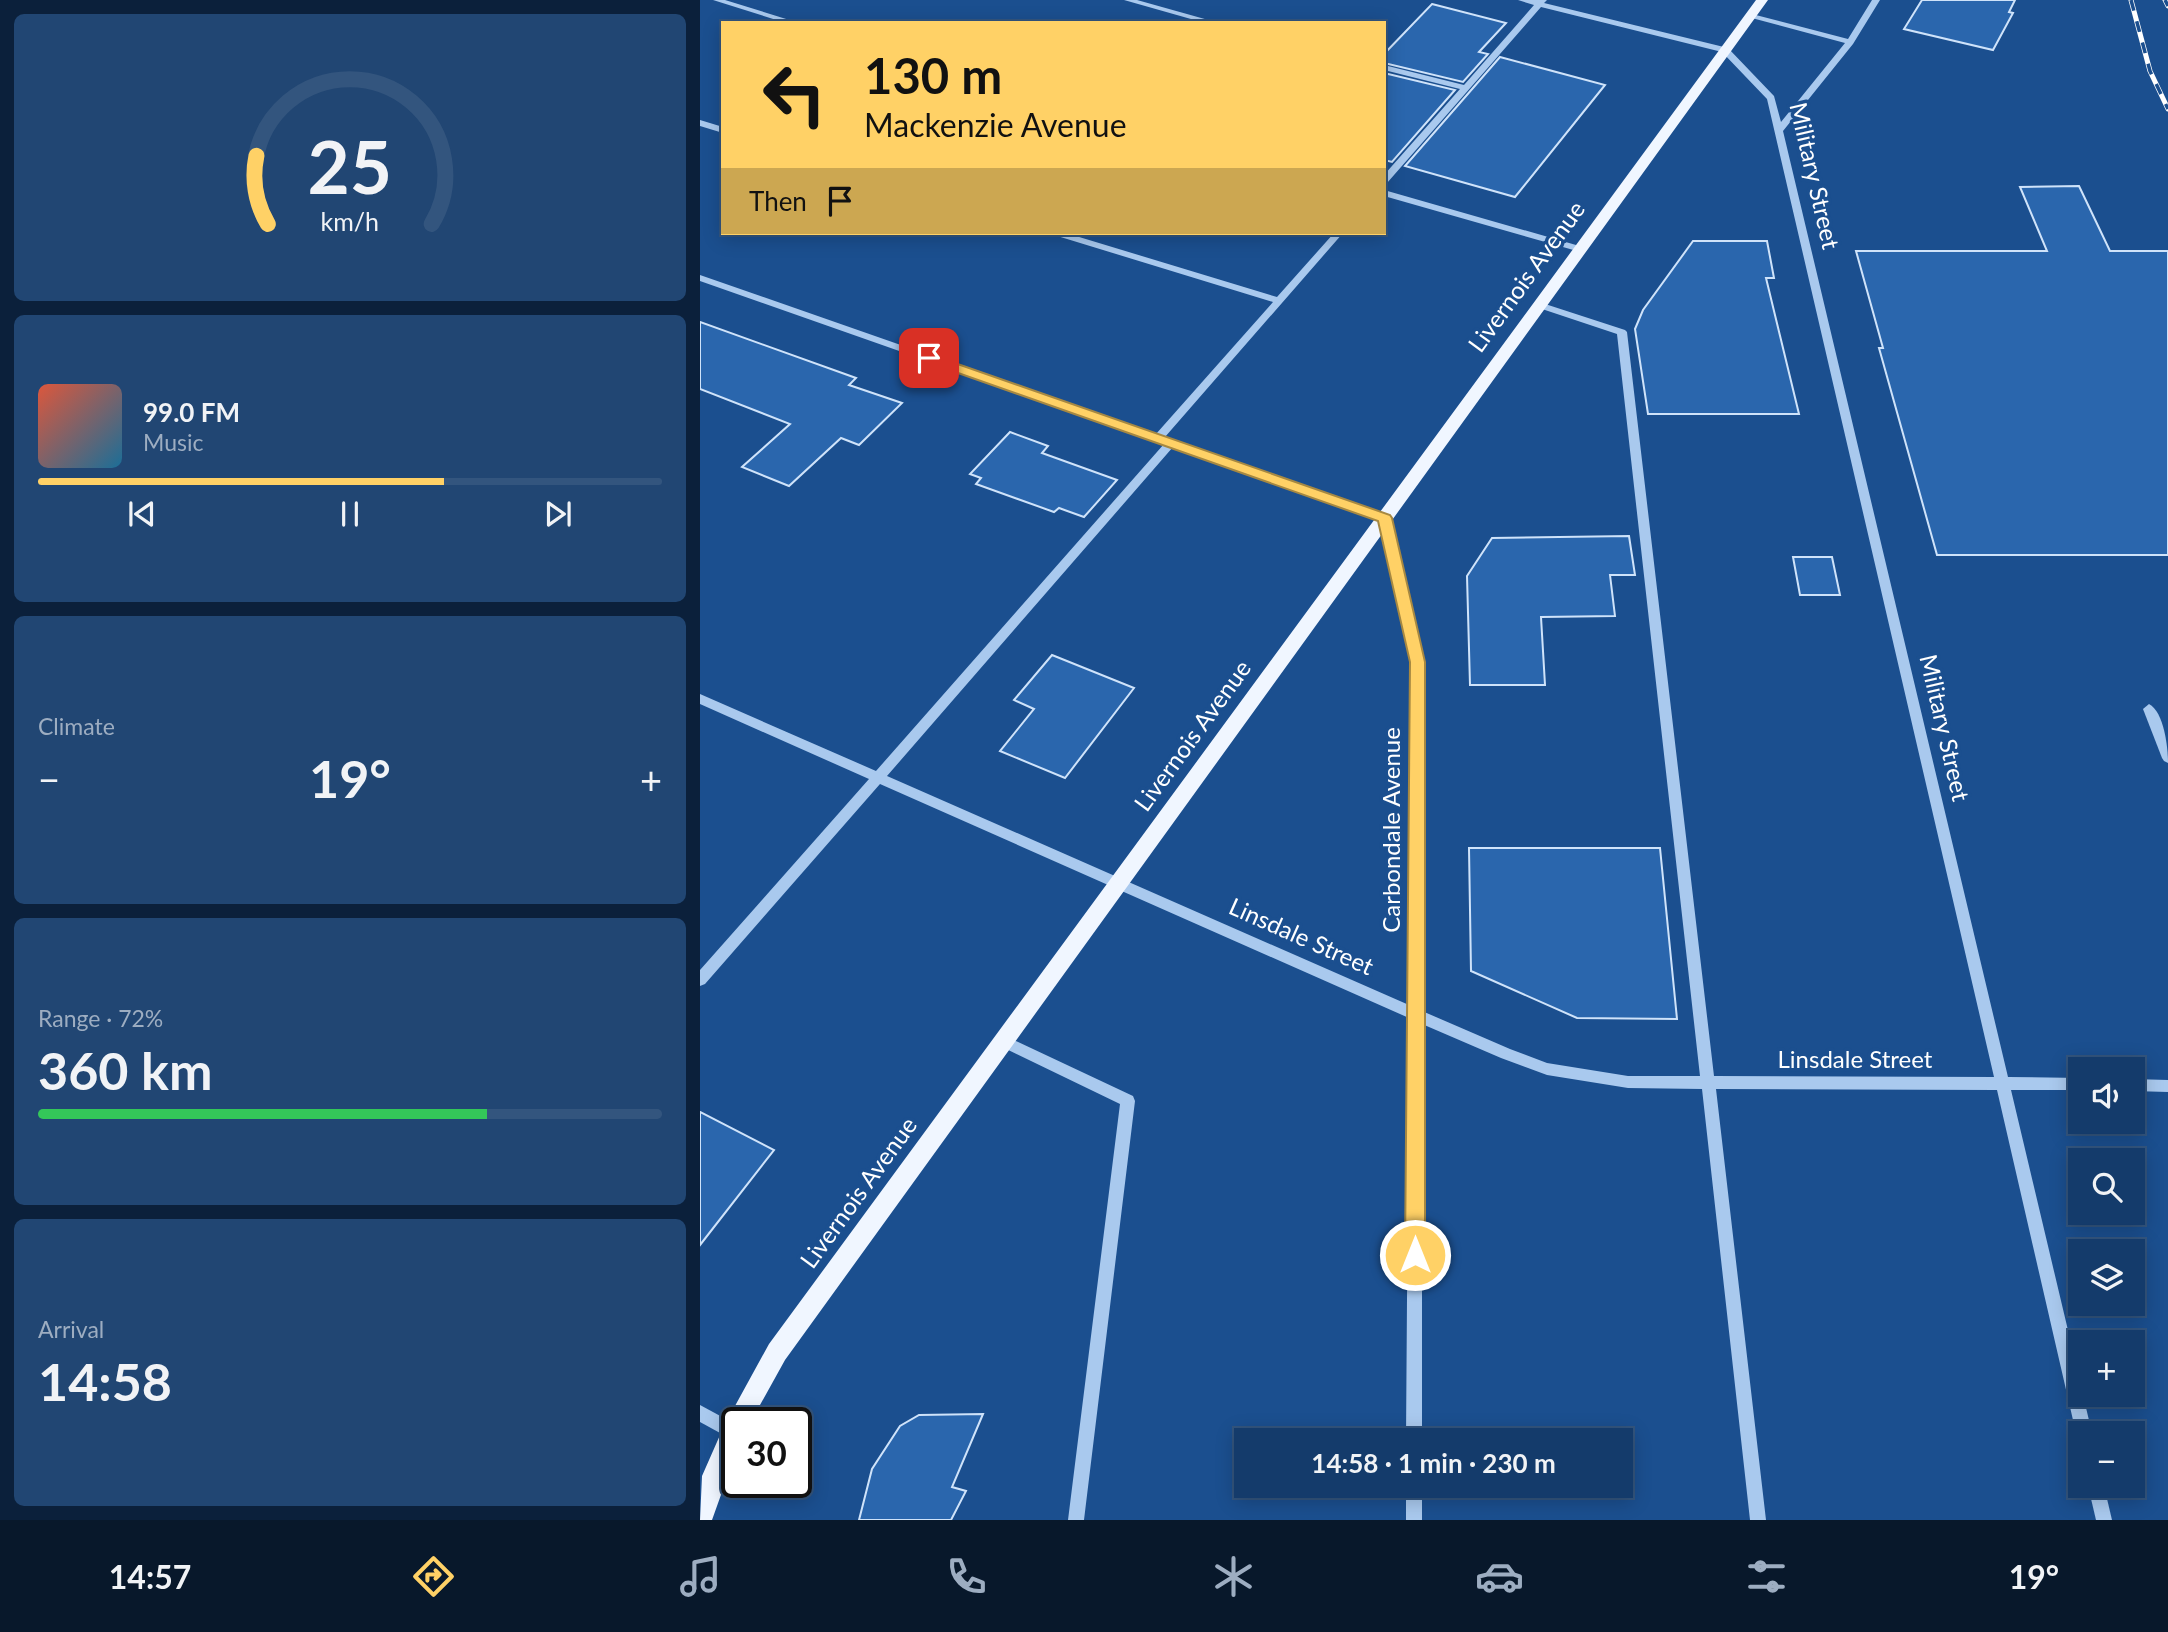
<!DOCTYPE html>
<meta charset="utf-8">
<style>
:root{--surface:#143b6b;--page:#214673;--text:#f1f3f6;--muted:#9dadc1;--line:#33557e;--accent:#ffd166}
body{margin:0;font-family:Lato,sans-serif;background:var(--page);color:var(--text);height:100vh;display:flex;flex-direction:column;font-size:26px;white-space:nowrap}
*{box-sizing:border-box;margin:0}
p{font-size:23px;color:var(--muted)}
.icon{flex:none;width:38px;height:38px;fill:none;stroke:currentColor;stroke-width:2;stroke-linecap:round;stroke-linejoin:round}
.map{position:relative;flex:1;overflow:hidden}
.panel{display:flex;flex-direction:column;gap:14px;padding:14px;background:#0b203b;width:700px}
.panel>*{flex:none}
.top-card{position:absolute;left:21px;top:21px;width:665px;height:214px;border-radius:0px;box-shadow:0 4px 18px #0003,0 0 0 2px var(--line);background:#ffd166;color:#111;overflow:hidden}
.controls{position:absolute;left:1368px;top:1057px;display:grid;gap:14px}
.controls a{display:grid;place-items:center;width:77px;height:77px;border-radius:0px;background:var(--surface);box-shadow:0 4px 18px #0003,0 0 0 2px var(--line);font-size:35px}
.speed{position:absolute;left:21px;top:1407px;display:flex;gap:14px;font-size:35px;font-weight:700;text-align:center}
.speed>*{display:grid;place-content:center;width:91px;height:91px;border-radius:50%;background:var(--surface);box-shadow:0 4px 18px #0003,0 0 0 2px var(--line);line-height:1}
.speed .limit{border:4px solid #111;border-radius:10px;background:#fff;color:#111}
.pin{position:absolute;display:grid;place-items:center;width:60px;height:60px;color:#fff;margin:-30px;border-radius:14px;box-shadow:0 4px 10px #0006}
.me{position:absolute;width:77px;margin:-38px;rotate:0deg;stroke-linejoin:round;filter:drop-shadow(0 0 5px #0008)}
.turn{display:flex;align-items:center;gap:24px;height:147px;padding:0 28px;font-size:32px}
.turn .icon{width:91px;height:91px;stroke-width:2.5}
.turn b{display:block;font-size:49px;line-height:60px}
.then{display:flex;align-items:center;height:66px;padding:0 28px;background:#0003;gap:14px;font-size:26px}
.big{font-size:52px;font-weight:700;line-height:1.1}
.panel .widget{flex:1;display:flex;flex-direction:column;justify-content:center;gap:10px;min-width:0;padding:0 24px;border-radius:10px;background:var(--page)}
.panel .dial{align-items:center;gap:0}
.dial svg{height:182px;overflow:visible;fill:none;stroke:var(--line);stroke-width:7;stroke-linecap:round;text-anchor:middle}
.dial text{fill:var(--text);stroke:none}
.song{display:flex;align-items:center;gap:21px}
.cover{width:84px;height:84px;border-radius:10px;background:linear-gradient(135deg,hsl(10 70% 55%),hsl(200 70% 35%))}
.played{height:7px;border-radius:4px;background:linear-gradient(90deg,var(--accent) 65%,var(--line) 65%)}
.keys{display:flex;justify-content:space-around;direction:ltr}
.heat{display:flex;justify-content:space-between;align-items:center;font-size:38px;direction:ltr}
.charge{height:10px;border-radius:5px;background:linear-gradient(90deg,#34c759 72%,var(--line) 0)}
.trip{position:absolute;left:534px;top:1428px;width:399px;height:70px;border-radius:0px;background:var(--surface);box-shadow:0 4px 18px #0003,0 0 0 2px var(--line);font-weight:700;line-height:70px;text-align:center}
.tab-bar{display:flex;height:112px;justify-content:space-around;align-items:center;background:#08182b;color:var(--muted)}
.tab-bar .icon{width:49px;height:49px}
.tab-bar .current{color:var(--accent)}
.tab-bar b{font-size:32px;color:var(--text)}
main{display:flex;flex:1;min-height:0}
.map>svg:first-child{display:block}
</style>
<main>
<section class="panel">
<div class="widget dial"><svg viewBox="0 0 100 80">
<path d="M14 69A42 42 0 1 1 86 69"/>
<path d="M14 69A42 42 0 0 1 9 39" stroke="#ffd166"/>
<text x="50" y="56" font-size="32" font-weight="700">25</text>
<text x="50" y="72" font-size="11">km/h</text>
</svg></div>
<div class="widget">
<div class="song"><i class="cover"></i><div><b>99.0 FM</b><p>Music</p></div></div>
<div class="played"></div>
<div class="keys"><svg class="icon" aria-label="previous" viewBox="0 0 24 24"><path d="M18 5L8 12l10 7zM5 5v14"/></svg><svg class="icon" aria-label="pause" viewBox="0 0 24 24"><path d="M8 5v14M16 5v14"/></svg><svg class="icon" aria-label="next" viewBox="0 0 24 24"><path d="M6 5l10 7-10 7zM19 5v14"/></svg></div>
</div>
<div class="widget"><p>Climate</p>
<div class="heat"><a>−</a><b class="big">19°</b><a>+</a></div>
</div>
<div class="widget"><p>Range · 72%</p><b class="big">360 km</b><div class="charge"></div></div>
<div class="widget"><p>Arrival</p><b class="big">14:58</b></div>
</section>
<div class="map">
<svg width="1468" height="1520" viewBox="0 0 1468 1520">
<rect width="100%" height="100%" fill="#1b4f8f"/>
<g fill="#2a66ad" stroke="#cfe3fa" stroke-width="2">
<polygon points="1222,0 1315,0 1309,12 1313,13 1293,50 1204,29"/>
<polygon points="732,4 806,23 779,52 788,54 763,82 684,63 684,54"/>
<polygon points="800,57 905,85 815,197 705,166"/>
<polygon points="684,73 755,90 692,162 684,160"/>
<polygon points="1379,186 1410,251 1468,251 1468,555 1237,555 1179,348 1183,348 1156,251 1347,251 1320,187"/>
<polygon points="993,241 1067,241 1074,278 1066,278 1099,414 948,414 935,329 943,310"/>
<polygon points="0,322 156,378 149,385 202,403 159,445 141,438 89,486 42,467 90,424 0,389"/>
<polygon points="310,432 348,446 342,453 417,480 384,517 359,508 354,512 276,484 281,478 270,474"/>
<polygon points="929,536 935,575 910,575 915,616 841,617 845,685 770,685 767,576 792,538"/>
<polygon points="1093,557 1132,557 1140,595 1100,595"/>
<polygon points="352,655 434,688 365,778 300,751 334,709 314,700"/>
<polygon points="769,848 960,848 977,1019 877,1018 771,971"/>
<polygon points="0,1112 74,1150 0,1245"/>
<polygon points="283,1414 252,1487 266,1491 251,1520 159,1520 172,1469 200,1426 219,1415"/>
</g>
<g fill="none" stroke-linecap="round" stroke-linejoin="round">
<g fill="#a9c9ee" fill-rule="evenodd">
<polygon points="13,0 25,0 99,23 86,23"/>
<polygon points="424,0 437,0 519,23 505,23"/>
<path d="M818,0H847L844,3L1028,48L1074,96L1081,122L1145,43L1048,17V13L1148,39L1172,0H1180L1153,44L1083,131L1308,1077L1381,1078V1090H1311L1381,1385V1395H1383L1392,1433H1381V1440L1376,1433L1297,1090L1016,1089L1066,1520H1050L1002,1089L928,1088L847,1075L801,1058L722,1024V1440H706L709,1018L180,784L5,984L0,986V970L169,779L0,704V694L176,771L464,444L0,281V275L456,434L573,302L354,235L353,233H366L577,297L634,233H643L465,437L689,515L690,518L723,662L722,1011L810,1049L847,1063L928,1076H1000L917,334L836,307V303L839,302L925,330L927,332L1014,1076L1294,1077L1067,99L1022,52L841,7L687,183L684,184V175L760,89L684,70V65L764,85L834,5ZM473,447L680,520L711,662L709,1005L187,776Z"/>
<polygon points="0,120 23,127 23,133 0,126"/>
<polygon points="684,190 883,247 885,249 880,252 877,251 684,196"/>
<path d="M1449,704C1464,712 1468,747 1468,763L1464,761L1462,758L1443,709Z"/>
<polygon points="303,1035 433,1096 435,1101 384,1520 368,1520 420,1104 298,1045 296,1041 298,1037"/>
<polygon points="1433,1079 1468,1080 1468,1092 1433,1091"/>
<polygon points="0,1405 37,1425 37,1437 31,1439 0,1422"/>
<rect x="706" y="1486" width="16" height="34"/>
<polygon points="1388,1486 1404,1486 1412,1520 1396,1520"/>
</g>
<polygon fill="#f0f6ff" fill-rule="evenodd" points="1056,0 1068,0 85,1360 50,1423 37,1423 37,1450 12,1520 0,1520 2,1476 24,1426 69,1344"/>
<defs>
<g id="rail">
<polyline points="1431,0 1450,71 1468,109"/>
<polyline points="1465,0 1468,6"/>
</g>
</defs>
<use href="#rail" stroke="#fff" stroke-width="5"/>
<use href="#rail" stroke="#1b4f8f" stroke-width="3.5" stroke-dasharray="11" stroke-linecap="butt"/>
</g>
<polygon fill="#ffd166" stroke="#a68842" stroke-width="2" points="229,354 690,515 692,518 725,662 725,1255 722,1262 715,1265 708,1262 705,1255 710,662 678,521 224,361 224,355"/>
<g text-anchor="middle" stroke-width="7" stroke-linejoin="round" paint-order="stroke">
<g font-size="24" fill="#fff" stroke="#1b4f8f">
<text transform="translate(1114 176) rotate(77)" y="8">Military Street</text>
<text transform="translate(827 277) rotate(-54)" y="8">Livernois Avenue</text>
<text transform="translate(1244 728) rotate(77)" y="8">Military Street</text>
<text transform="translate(493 736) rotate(-54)" y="8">Livernois Avenue</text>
<text transform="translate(692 830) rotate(-90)" y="8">Carbondale Avenue</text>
<text transform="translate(601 937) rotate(24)" y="8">Linsdale Street</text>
<text x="1155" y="1068">Linsdale Street</text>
<text transform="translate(159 1193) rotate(-54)" y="8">Livernois Avenue</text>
</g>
</g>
</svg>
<div class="controls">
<a><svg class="icon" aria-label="sound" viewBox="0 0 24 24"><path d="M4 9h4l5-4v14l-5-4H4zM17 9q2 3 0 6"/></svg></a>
<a><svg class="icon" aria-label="search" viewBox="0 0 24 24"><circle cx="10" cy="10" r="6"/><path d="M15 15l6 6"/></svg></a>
<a><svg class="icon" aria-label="layers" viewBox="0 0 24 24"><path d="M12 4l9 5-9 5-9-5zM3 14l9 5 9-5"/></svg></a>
<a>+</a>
<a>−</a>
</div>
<div class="speed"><div class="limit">30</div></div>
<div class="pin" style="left:229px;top:358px;background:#d93025"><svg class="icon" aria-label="arrive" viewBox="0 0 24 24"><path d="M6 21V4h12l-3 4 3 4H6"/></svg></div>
<svg class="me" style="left:715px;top:1255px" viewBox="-20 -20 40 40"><circle r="17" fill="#ffd166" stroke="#fff" stroke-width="3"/><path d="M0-11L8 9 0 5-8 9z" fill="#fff"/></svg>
<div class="trip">14:58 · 1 min · 230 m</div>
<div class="top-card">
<div class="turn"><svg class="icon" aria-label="left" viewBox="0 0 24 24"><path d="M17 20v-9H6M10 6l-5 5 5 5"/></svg><div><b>130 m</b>Mackenzie Avenue</div></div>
<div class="then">Then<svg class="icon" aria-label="arrive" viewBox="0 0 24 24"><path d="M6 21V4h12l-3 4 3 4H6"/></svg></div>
</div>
</div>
</main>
<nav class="tab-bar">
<b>14:57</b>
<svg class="icon current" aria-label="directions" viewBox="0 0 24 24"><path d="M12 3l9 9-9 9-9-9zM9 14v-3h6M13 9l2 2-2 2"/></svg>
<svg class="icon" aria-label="music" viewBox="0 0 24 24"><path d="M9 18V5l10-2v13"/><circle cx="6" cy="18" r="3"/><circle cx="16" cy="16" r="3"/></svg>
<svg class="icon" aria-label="phone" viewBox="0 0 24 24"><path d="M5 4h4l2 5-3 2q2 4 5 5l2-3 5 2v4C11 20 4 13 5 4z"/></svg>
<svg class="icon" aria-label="climate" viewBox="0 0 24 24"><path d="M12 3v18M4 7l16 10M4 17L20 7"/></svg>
<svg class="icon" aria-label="car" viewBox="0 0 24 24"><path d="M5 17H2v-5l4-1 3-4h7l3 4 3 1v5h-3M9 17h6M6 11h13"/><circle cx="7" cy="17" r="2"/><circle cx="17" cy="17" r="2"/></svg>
<svg class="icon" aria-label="filters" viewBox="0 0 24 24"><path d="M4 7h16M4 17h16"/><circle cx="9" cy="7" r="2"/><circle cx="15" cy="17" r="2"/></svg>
<b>19°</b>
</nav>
